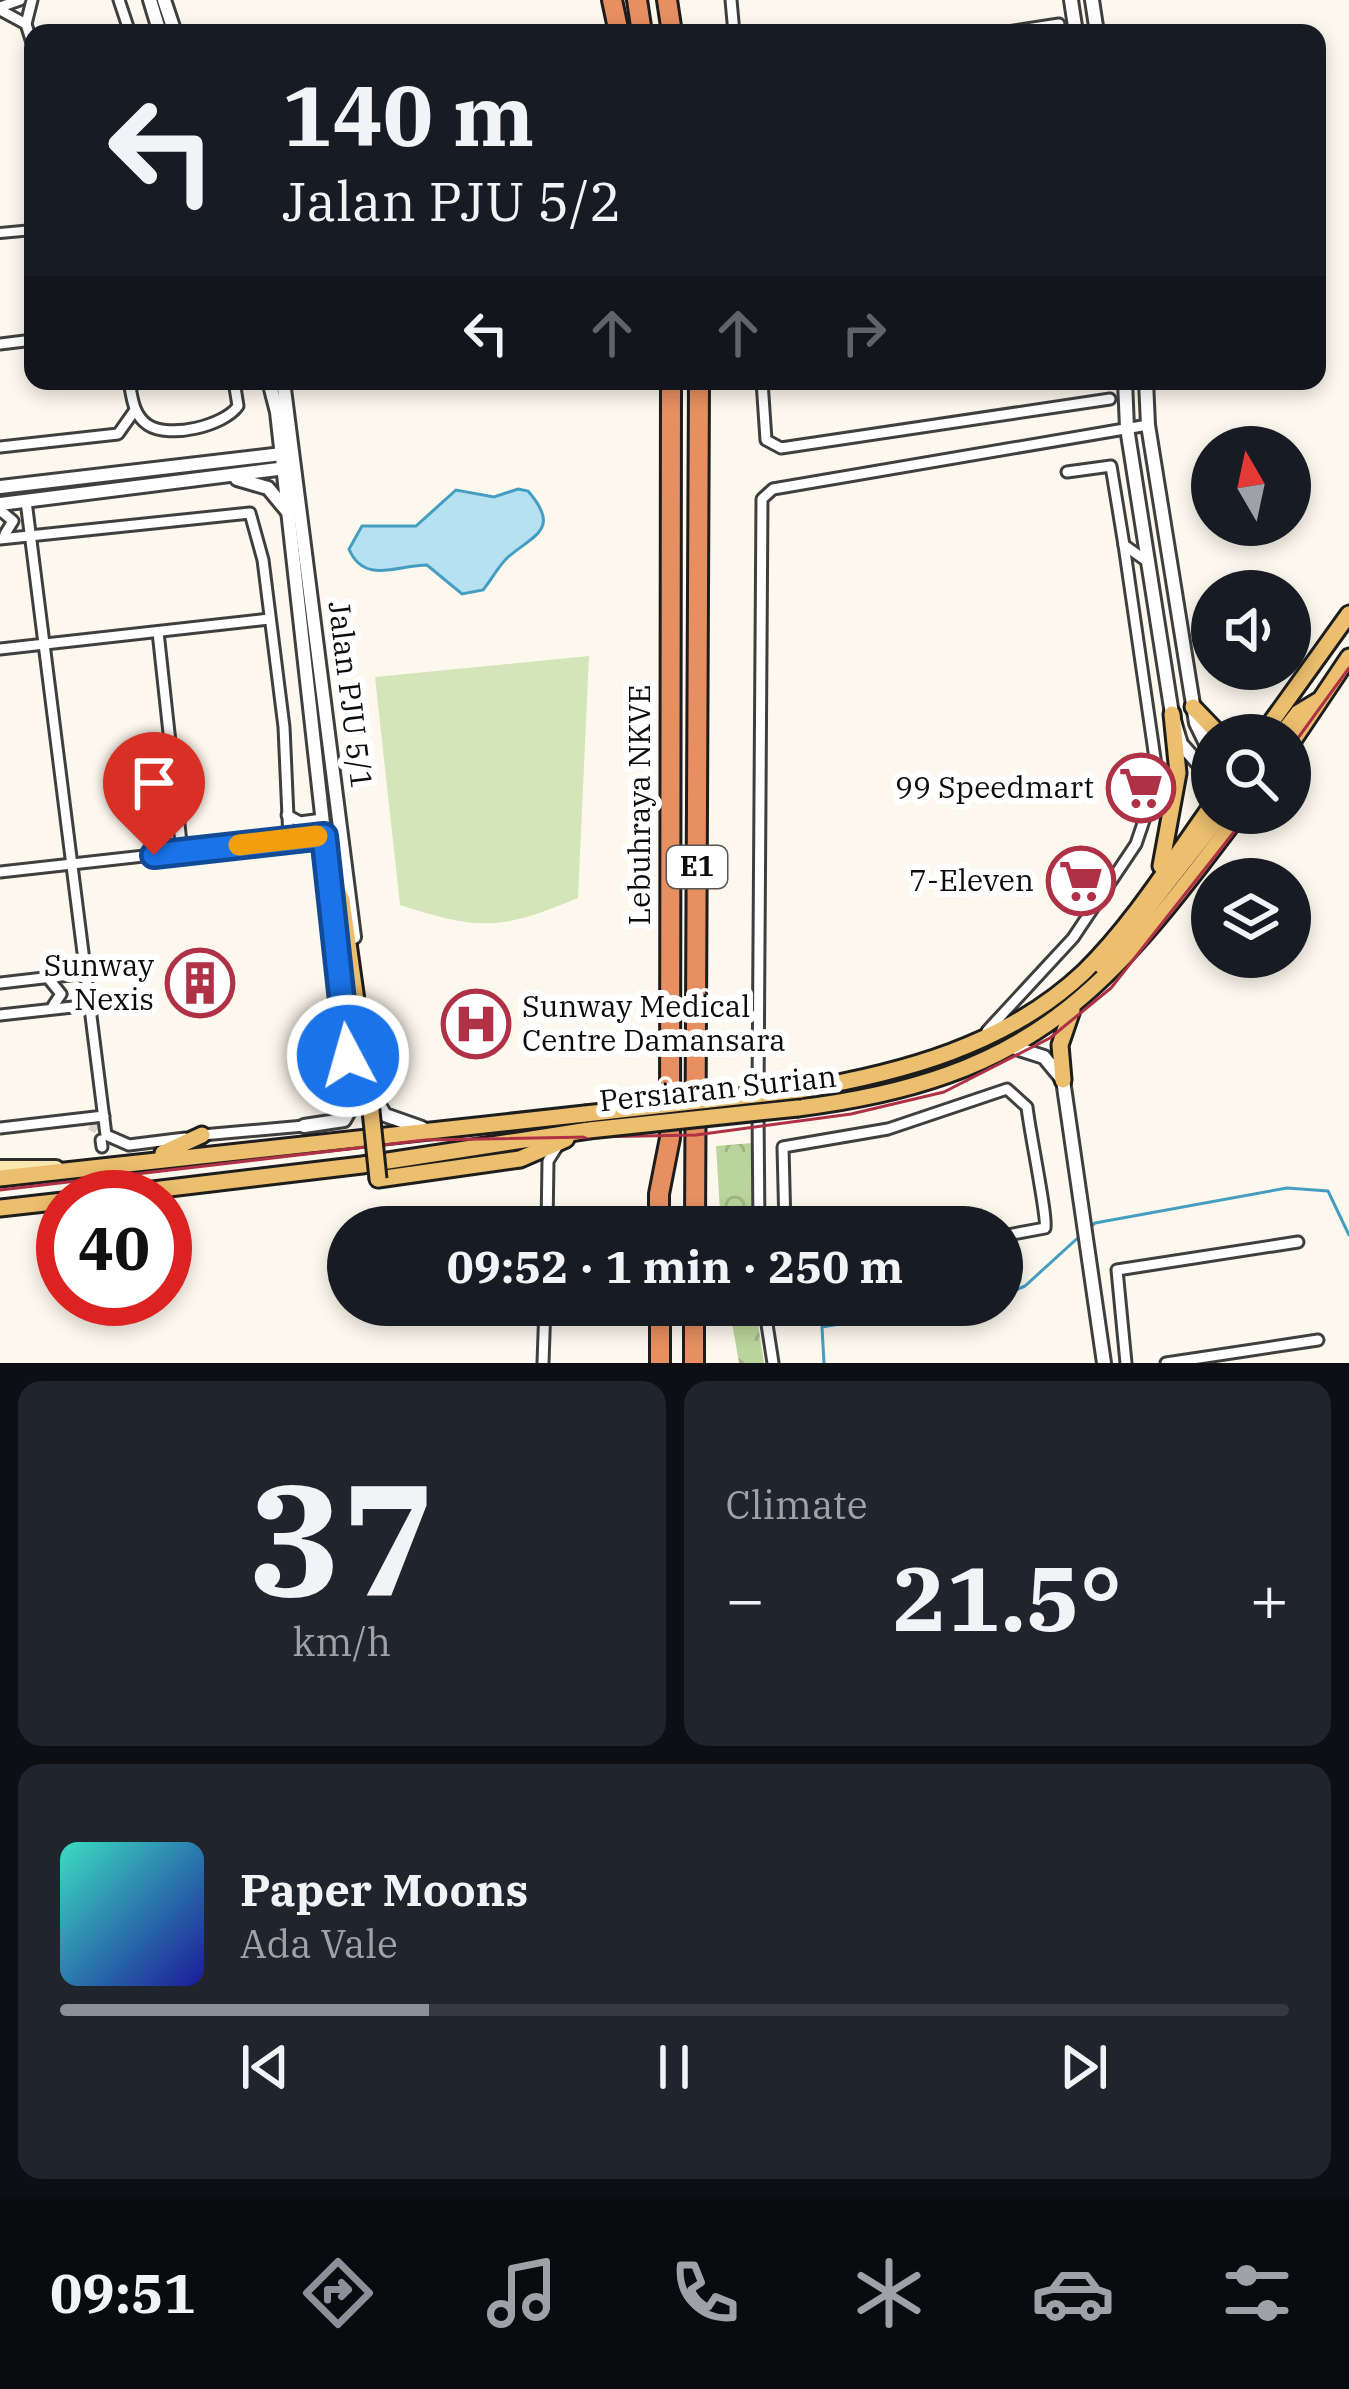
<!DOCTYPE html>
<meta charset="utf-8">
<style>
:root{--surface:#171b24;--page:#20242c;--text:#f1f3f6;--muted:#9ea1a6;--line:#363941;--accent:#8c9099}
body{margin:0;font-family:"IBM Plex Serif",serif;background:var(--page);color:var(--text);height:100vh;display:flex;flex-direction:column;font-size:45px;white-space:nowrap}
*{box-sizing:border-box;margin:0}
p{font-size:39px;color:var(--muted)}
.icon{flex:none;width:66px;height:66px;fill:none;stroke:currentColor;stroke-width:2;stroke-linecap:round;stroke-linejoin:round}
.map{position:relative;height:1363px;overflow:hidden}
.drawer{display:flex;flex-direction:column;gap:18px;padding:18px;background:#0d0f14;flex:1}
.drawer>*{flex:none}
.top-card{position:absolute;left:24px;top:24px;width:1302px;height:366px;border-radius:24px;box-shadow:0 6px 18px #0003;background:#171b24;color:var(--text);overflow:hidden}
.needle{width:78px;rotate:351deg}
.fabs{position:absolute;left:1191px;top:426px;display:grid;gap:24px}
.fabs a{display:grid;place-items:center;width:120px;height:120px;border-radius:50%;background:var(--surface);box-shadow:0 6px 18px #0003;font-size:60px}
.speed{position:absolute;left:36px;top:1170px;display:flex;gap:24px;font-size:60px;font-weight:700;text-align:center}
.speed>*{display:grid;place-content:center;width:156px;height:156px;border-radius:50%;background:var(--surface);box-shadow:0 6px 18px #0003;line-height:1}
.speed .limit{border:18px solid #d22;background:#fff;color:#111}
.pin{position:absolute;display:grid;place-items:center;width:102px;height:102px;color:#fff;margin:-123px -51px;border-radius:50% 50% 50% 0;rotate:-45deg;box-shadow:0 0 12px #0007}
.pin .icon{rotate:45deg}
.me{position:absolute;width:132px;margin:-66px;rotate:354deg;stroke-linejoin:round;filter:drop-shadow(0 0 9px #0008)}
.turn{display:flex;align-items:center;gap:42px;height:252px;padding:0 60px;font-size:54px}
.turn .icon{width:156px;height:156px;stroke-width:2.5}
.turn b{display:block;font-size:84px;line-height:102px}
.lanes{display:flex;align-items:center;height:114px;padding:0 60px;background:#0003;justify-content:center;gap:60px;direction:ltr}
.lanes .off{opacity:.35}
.big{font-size:90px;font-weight:800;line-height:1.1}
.drawer .card{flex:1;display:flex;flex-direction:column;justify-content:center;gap:18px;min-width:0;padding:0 42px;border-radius:24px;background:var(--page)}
.drawer .dial{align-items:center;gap:0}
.dial b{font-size:156px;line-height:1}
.song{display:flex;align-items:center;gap:36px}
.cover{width:144px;height:144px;border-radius:18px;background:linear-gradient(135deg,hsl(170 70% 55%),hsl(240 70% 35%))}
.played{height:12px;border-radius:6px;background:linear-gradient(90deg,var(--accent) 30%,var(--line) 30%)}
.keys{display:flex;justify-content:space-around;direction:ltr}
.heat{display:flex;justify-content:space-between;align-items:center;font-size:66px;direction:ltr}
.drawer .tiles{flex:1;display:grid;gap:18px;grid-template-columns:1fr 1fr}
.card:last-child{grid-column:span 2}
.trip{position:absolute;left:327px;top:1206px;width:696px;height:120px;border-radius:60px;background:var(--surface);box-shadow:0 6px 18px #0003;font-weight:800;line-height:120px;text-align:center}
.tab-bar{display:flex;height:192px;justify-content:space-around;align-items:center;background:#090b0e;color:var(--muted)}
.tab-bar .icon{width:84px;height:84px}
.tab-bar .current{color:var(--accent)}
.tab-bar b{font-size:54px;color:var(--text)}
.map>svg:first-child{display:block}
</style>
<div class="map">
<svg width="1349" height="1363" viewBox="0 0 1349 1363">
<defs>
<pattern id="forest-crowns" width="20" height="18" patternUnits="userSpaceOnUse" patternTransform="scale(3)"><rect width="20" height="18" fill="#bbd49b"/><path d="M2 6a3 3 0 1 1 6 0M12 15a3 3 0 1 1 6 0" fill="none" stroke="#a0b584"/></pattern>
</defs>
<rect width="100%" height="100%" fill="#fdf8ed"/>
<path fill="#d5e5ba" d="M589,656L578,898C501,930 480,931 400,905L375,677Z"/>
<g fill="url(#forest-crowns)">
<polygon points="752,1143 753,1227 721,1227 716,1146"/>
<polygon points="729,1305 755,1305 764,1363 739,1363"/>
</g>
<path fill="#b6e1f0" stroke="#449ec1" stroke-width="3" d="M518,489L528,491C562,530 533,535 507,558C498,567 491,580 483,590L462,594L427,565C398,565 364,585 349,549L362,526H416L456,490L494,497Z"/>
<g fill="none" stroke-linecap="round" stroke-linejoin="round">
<g stroke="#449ec1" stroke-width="3">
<polyline points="1088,1229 1095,1223 1287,1188 1328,1191 1349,1235"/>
<polyline points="1002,1296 1025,1286 1081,1235"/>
<polyline points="824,1363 822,1327 880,1317 940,1321 979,1305"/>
</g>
<polyline stroke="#d9d5cb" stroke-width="9" stroke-dasharray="9 4.5" stroke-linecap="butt" points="78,1119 97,1129 101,1140"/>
<defs>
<polyline id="pedestrian" points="0,233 33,230"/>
<g id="minor">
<polyline points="32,0 26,24 33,46"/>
<polyline points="119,0 130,33"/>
<polyline points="731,0 734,33"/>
<polyline points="0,7 20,0"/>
<polyline points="0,10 26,24"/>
<polyline points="1001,33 1059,24"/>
<polyline points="0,344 33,340"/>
<path d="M129,381C132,397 133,415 148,425C169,439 224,426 238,406L234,381"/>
<polyline points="762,381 766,440 781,448 1110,399"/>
<polyline points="0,447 118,434 135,410"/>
<polyline points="1067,472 1111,466 1124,545 1148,562"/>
<polyline points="26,501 106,1135 129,1145 185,1138"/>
<polyline points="0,510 13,521 5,534"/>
<polyline points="0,539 250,513 263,560 284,727 289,839"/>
<polyline points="158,632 182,852"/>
<polyline points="0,649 269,619"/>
<polyline points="287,815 300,822 322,819"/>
<polyline points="0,872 324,836"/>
<polyline points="48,978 61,994 53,1006"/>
<polyline points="0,983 87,973"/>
<polyline points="0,1015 91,1005"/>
<polyline points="987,1031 1073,938 1136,844 1158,779 1124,545"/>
<polyline points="758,1094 762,499 773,489 1148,425"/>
<polyline points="758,1111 759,1227"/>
<polyline points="0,1128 104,1116"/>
<polyline points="202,1135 304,1126"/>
<polyline points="101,1140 102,1147"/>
<polyline points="547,1227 548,1161 557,1147"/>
<path d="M785,1227L783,1147L888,1129L1007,1089L1027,1107C1029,1128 1048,1219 1045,1228L1002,1236"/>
<polyline points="764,1305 773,1363"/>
<polyline points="543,1363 545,1305"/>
<polyline points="1126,1363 1117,1270 1298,1242"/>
<polyline points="1166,1363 1318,1340"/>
</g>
<g id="tertiary">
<polyline points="150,0 160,33"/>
<polyline points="164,0 175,33"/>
<polyline points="1071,0 1076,33"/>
<polyline points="1092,0 1097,33"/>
<polyline points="269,381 277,412 352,1083 352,1106 344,1120 304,1126"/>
<polyline points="283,381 354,937"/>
<polyline points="1125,381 1127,428 1172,714 1181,744 1212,779"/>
<polyline points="1146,381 1148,425 1196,723 1212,756"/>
<polyline points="237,479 268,488 288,512"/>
<polyline points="0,487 282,454"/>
<polyline points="0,504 286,468"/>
<polyline points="1013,1047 1044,1057 1063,1080 1104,1363"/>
<polyline points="372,1094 385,1115 422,1128"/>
</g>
<polyline id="secondary" points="0,1168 56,1168"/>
<g id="primary">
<polyline points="1193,707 1220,735"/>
<polyline points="1262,735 1349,614"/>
<polyline points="1281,735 1298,713 1318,701"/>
<polyline points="1290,745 1349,657"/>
<polyline points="1161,866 1178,773 1172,714"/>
<polyline points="328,871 342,900 370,1101"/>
<polyline points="1102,966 1222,813"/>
<polyline points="1063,1080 1060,1045 1072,1010"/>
<path d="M800,1090C901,1073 1007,1045 1084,972C1133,924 1172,861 1212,805"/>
<path d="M798,1108C1032,1079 1106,993 1240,813"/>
<polyline points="163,1153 202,1135"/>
<polyline points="0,1178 585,1114"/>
<polyline points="378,1179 520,1159 566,1139"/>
<polyline points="94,1197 362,1165 589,1130"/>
<polyline points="0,1208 63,1201"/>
</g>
<g id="motorway">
<polyline points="612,0 619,33"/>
<polyline points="637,0 642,33"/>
<polyline points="667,0 672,33"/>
<polyline points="659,1227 659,1194 670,1138 671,381"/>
<polyline points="695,1227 699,381"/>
<polyline points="660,1305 660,1363"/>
<polyline points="694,1305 694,1363"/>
</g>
</defs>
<use href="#pedestrian" stroke="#3f3f3f" stroke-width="14"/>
<use href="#minor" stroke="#3f3f3f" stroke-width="15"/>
<use href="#tertiary" stroke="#3f3f3f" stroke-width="18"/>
<use href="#secondary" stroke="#2e2e2e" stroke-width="20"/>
<use href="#primary" stroke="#1d1d1d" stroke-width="21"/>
<use href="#motorway" stroke="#1d1d1d" stroke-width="24"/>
<use href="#pedestrian" stroke="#fff" stroke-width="8"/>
<use href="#minor" stroke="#fff" stroke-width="9"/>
<use href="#tertiary" stroke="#fff" stroke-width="12"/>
<use href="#secondary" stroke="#f8e7ae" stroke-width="14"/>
<use href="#primary" stroke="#ecbf6e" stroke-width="15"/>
<use href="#motorway" stroke="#e78f61" stroke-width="18"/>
<g stroke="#af3146" stroke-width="3">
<polyline points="1290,749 1349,668"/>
<polyline points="0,1190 425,1140 696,1135 851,1114 944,1092 1050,1038 1111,988 1249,813"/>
</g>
<defs>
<g id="primary-bridge">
<polyline points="370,1101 378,1179"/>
<polyline points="585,1114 800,1090"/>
<polyline points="589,1130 798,1108"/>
</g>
</defs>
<use href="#primary-bridge" stroke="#1d1d1d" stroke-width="21" stroke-linecap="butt"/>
<use href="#primary-bridge" stroke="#ecbf6e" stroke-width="15"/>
</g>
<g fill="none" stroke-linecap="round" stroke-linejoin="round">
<defs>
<polyline id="route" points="154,855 324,836 348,1056"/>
</defs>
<use href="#route" stroke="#114b97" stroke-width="30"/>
<use href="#route" stroke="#1a73e8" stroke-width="21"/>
<polyline stroke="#f59e0b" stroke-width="21" points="239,845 317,836"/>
</g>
<defs>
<symbol id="supermarket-ring" viewBox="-11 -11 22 22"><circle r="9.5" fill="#fff" stroke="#af3146" stroke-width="1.5"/><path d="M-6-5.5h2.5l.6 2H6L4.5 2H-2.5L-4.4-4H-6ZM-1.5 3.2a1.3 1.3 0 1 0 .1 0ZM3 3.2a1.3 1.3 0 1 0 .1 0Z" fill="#af3146"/></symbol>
<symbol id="building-ring" viewBox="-11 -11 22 22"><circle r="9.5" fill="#fff" stroke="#af3146" stroke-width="1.5"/><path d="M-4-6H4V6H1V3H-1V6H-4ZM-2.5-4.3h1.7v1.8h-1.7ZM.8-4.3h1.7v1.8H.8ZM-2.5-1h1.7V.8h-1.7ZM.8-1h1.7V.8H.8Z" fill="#af3146"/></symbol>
<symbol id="hospital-ring" viewBox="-11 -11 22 22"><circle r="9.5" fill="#fff" stroke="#af3146" stroke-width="1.5"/><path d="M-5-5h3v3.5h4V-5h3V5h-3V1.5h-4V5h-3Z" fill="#af3146"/></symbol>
</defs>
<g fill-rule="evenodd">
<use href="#supermarket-ring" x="1103" y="750" width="76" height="76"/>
<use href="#supermarket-ring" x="1043" y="843" width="76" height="76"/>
<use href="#building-ring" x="162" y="945" width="76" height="76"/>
<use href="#hospital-ring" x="438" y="986" width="76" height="76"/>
</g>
<g text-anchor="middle" stroke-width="12" stroke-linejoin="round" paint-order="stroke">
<rect fill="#fff" stroke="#555" stroke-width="3" x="667" y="846" width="60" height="42" rx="9"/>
<g font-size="27" font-weight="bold" fill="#0c0c0c">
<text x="697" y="876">E1</text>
</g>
<g font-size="30" fill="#0c0c0c" stroke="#fff">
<text transform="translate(350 695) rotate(83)" y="10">Jalan PJU 5/1</text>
<text transform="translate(640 805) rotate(-90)" y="10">Lebuhraya NKVE</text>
<text transform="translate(718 1089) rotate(-6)" y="10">Persiaran Surian</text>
</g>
<g font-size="30" fill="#0c0c0c" stroke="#fff" text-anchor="end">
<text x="1094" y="798">99 Speedmart</text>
<text x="1034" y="891">7-Eleven</text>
<text x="154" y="976">Sunway<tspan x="154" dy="34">Nexis</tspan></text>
<text x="522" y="1017" text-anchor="start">Sunway Medical<tspan x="522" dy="34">Centre Damansara</tspan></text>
</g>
</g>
</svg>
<div class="fabs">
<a><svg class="needle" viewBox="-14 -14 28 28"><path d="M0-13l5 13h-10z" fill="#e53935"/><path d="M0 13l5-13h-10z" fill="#9ea1a6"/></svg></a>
<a><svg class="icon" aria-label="sound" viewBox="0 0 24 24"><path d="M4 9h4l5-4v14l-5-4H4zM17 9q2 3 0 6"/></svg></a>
<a><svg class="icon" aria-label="search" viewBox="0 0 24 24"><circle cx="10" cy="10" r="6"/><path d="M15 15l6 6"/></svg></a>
<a><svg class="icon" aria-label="layers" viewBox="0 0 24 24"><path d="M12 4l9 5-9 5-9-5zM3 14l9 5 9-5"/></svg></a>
</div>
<div class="speed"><div class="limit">40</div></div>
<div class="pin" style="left:154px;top:855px;background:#d93025"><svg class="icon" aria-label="arrive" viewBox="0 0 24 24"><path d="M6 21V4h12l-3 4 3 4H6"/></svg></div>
<svg class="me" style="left:348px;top:1056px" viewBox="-20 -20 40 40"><circle r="17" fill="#1a73e8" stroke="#fff" stroke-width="3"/><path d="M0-11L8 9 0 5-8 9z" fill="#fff"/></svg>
<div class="trip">09:52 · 1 min · 250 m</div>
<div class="top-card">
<div class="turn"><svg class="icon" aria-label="left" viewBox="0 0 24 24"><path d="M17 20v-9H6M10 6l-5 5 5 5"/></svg><div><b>140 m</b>Jalan PJU 5/2</div></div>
<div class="lanes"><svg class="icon" aria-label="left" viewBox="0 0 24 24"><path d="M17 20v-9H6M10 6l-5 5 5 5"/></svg><svg class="icon off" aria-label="ahead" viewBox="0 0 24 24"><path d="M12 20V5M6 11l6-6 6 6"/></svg><svg class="icon off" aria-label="ahead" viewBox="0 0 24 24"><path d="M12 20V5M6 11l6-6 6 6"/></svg><svg class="icon off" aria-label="right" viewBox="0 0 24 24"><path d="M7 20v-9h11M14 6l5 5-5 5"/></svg></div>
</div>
</div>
<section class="drawer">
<div class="tiles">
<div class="card dial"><b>37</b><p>km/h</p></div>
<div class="card"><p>Climate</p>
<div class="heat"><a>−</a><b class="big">21.5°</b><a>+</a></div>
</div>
<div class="card">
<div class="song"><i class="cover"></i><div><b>Paper Moons</b><p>Ada Vale</p></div></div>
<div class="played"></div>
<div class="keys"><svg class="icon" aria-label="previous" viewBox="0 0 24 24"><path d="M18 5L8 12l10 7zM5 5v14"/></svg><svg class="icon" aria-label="pause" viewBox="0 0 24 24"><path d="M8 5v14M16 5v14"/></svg><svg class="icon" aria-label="next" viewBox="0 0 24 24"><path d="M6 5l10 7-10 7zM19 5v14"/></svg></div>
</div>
</div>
</section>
<nav class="tab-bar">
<b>09:51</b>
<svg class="icon current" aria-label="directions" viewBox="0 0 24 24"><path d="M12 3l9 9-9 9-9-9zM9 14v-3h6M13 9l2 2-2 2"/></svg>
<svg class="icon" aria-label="music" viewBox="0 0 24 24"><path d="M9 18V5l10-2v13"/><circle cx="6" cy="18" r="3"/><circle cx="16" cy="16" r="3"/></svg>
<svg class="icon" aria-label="phone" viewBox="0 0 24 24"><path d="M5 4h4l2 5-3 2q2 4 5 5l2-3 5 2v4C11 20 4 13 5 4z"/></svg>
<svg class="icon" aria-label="climate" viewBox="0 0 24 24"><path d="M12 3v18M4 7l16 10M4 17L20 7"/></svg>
<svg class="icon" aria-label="car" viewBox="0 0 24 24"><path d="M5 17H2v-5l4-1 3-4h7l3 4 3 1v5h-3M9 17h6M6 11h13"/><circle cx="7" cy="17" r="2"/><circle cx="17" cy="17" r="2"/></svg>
<svg class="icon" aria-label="filters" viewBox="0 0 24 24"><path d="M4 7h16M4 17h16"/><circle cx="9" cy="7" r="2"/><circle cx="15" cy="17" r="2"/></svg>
</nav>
